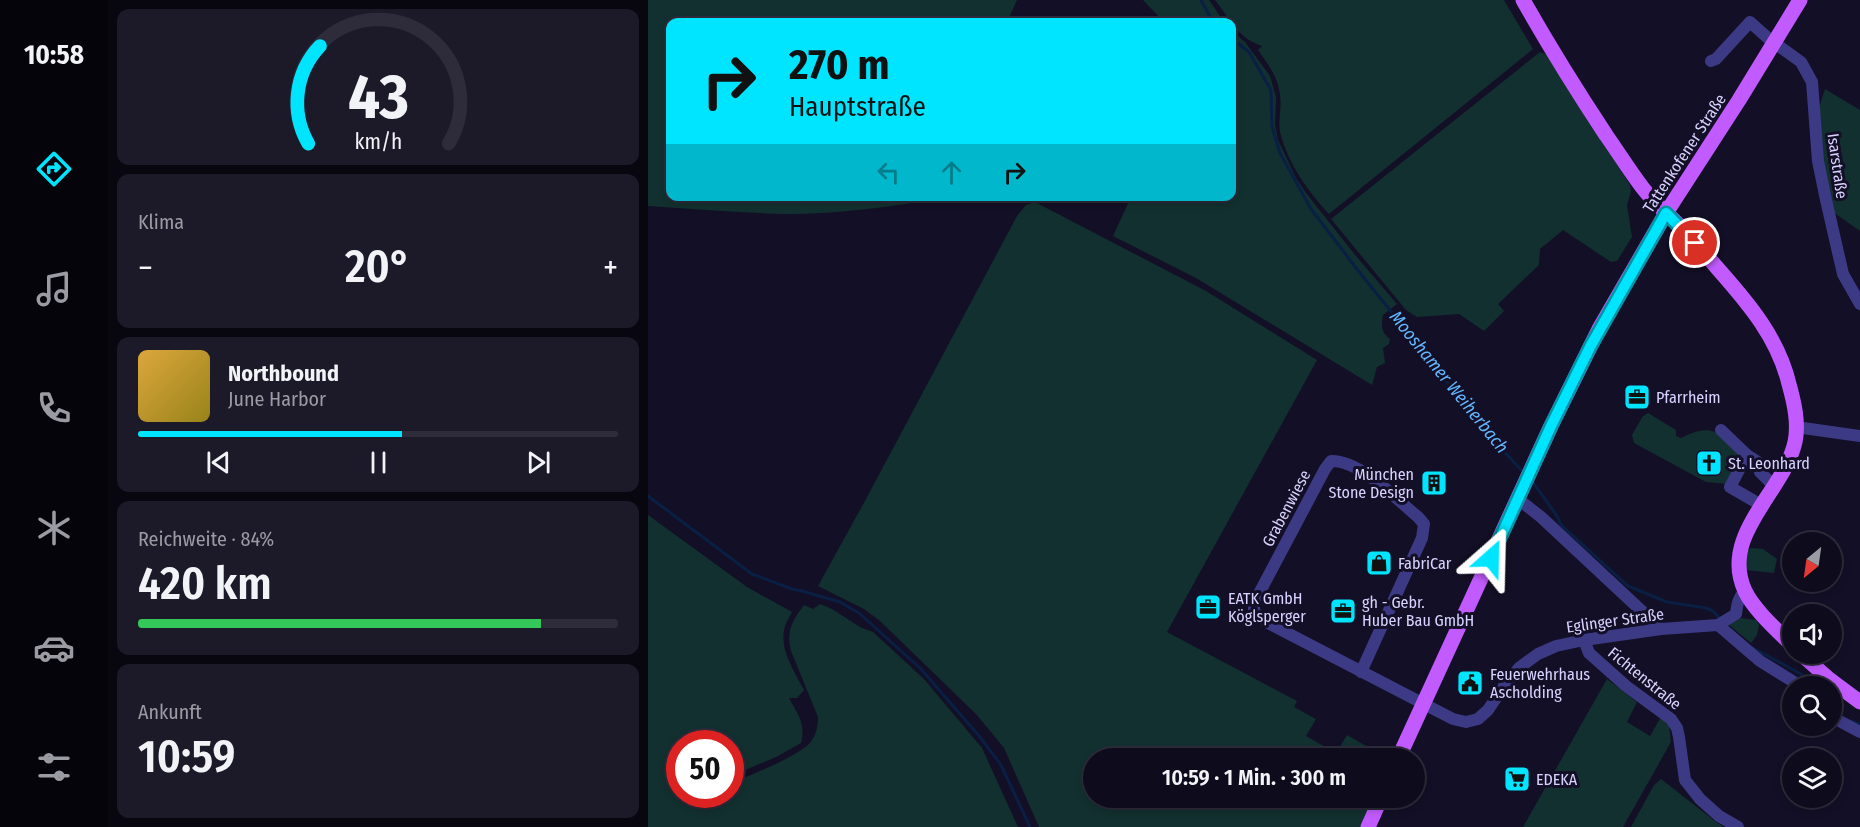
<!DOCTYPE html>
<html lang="de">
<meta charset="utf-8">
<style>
:root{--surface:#0e0b1c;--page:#1c1929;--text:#f1f3f6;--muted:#9b9ba3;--line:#2e2b3b;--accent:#00e5ff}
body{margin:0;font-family:"Fira Sans Condensed",sans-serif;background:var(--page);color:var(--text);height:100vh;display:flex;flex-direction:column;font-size:22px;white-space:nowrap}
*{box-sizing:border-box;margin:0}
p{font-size:20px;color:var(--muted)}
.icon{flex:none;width:33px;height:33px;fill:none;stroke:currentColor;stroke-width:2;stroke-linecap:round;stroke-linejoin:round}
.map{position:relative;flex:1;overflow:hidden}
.sheet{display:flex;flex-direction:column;gap:9px;padding:9px;background:#08060f;width:540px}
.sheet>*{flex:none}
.top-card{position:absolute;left:18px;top:18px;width:570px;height:183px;border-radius:12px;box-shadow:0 3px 9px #0003,0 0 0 2px var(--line);background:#00e5ff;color:#111;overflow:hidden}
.needle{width:39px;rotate:209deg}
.fabs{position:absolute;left:1134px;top:532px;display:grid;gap:12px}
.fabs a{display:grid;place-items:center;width:60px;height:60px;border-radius:50%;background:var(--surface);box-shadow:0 3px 9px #0003,0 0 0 2px var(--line);font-size:30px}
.speed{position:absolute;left:18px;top:730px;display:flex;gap:12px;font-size:30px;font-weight:700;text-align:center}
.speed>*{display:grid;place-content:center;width:78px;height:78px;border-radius:50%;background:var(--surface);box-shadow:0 3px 9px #0003,0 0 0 2px var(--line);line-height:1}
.speed .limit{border:9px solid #d22;background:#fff;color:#111}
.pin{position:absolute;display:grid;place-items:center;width:51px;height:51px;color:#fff;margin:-26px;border:3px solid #fff;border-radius:50%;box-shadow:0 2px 6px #0007}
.me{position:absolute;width:66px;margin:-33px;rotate:25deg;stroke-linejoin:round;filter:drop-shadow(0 0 4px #0008)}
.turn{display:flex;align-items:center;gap:21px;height:126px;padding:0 24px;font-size:27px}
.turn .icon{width:78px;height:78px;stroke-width:2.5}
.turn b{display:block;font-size:42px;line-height:51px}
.lanes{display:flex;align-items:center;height:57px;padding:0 24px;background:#0003;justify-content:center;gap:30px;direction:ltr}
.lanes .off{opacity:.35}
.big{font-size:45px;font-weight:600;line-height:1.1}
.sheet .widget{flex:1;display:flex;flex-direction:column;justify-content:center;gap:9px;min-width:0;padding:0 21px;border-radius:12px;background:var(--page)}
.sheet .dial{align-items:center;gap:0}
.dial svg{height:156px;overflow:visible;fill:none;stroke:var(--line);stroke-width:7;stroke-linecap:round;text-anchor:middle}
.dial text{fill:var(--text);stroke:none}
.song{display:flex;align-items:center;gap:18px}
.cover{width:72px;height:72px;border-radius:9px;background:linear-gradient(135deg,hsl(40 70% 55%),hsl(50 70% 35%))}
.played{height:6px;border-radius:3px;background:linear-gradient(90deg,var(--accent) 55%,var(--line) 55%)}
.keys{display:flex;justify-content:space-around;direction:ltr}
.heat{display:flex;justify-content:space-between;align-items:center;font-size:33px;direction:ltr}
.charge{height:9px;border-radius:4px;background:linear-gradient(90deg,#34c759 84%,var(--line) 0)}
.trip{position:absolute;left:435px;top:748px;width:342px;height:60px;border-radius:30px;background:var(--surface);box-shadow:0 3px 9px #0003,0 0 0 2px var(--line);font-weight:600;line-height:60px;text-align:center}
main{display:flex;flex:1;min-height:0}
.tabs{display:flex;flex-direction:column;width:108px;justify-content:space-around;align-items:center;background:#06040b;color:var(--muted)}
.tabs .icon{width:42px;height:42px}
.tabs .selected{color:var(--accent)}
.tabs b{font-size:27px;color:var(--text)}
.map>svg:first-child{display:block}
</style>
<main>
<nav class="tabs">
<b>10:58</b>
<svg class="icon selected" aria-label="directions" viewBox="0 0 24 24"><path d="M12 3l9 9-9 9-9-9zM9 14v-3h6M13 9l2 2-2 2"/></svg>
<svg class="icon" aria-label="music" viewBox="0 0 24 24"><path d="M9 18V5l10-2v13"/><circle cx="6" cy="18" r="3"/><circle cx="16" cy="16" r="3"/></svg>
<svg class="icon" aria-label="phone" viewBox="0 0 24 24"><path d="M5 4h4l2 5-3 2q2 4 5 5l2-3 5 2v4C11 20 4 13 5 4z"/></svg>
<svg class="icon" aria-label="climate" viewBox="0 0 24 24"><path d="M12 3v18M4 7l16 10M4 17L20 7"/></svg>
<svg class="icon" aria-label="car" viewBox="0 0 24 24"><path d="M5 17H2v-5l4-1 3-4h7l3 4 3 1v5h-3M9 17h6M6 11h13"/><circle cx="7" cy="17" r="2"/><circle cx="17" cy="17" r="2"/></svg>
<svg class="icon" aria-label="filters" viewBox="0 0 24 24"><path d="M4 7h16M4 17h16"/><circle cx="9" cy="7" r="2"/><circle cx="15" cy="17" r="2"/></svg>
</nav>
<section class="sheet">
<div class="widget dial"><svg viewBox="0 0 100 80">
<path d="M14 69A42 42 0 1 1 86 69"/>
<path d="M14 69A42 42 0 0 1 20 19" stroke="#00e5ff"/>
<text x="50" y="56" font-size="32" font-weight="700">43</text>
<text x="50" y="72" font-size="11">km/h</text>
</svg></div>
<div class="widget"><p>Klima</p>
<div class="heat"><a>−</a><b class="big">20°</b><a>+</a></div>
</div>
<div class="widget">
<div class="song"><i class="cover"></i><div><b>Northbound</b><p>June Harbor</p></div></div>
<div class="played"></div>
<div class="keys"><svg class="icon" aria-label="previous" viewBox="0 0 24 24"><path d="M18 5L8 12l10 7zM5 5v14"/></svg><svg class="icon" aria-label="pause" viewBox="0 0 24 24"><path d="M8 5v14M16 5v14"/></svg><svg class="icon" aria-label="next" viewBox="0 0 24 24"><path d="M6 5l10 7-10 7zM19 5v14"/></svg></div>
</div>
<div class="widget"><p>Reichweite · 84%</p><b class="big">420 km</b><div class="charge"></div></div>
<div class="widget"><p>Ankunft</p><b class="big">10:59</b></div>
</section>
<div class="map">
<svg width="1212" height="827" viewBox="0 0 1212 827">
<rect width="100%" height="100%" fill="#130f26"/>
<g fill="#12302f" fill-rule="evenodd">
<path d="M0,0H369L359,22H22V196L283,197L281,200C237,208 183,214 139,214C92,213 46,209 0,206Z"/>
<polygon points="495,0 561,0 576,22 516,22"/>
<path d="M567,0H856L885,49L681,214C660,191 640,164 632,132C630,120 634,107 632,95C630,77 620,64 610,50L614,46C588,37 583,20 567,0Z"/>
<path d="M584,31L597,42L622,76L628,97L627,125L630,140L648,178L658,193L708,256L749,304L735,315C733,326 733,332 742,339L741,344L735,348L737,363L729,367L724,385L548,278L465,236L483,197L584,196Z"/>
<polygon points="892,52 900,55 982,185 983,191 979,205 984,237 969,261 963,262 915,230 892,249 891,265 850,304 856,311 836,331 811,314 769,317 758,310 683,219"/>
<polygon points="1177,89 1212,110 1212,231 1185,212 1175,162 1171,108"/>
<polygon points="387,202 558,291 669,360 519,632 649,701 646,707 668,719 658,736 688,753 699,735 741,759 446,759 446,798 726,798 714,827 391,827 356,748 329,715 232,621 216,609 170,586 218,499 369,216 378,205"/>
<path d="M1000,413L1028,430V436L1033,438C1066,421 1071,434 1096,455L1080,484L1058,482L986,443L984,435L995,416Z"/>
<path d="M0,515L99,587L144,612C141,618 137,624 136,630C132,651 147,672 156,690L149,698H141C150,715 158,723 153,743L128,757L88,774V781C104,775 149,756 161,744C168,736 170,727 170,717L143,651C138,631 144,621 156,605L165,609L172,604L184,609L212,627L225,632L276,679L334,748L370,827H0ZM32,744H82V795H32Z"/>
<polygon points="1103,548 1115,549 1129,559 1126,573 1097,570 1098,551"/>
<polygon points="1093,618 1108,620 1111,625 1109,635 1103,643 1081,625"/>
<polygon points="959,679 989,702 979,722 1002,736 1013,717 1021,726 1023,742 975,827 875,827"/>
<polygon points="1013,779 1068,822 1076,827 983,827 1006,785"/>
</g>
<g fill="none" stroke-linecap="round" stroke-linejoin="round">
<g stroke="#0a1f44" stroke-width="3">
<polyline points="553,0 565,22"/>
<polyline points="584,39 601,52 623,90 624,127 632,153 663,209 712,273 795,376 831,424 875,472"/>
<polyline points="884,481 909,516 913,525 980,586 1019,602 1058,608 1065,611 1073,620"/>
<polyline points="0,496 104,574 144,589 154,591 192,602 211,613 272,668 332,737 353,765 382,827"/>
<polyline points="1105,648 1153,674 1164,687"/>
<polyline points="1203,721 1212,724"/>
</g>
<g stroke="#3d3a85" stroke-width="12">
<polyline points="1063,61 1068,59 1102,22 1121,39 1153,62 1164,82 1170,161 1178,200 1195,274 1212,304"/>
<polyline points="1148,427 1212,436"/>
<polyline points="1073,430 1099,455 1110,462 1112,472 1126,486"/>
<polyline points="1099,455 1082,487 1113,505"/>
<polyline points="870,499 893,517 1013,629"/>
<polyline points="1070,625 1112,661 1154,687"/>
<polyline points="936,640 941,653 978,686 1023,719 1029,728 1031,737 1037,780 1052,799 1071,816 1090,827"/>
<path d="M713,672L774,538L776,524L770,517C748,499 712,460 683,461L677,469L606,603V612L620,623L776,704L805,719L818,722L830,719L840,710L858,683L872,667L890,654L908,646L936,640L1013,629L1070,625L1088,614C1089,605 1090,598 1097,591"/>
<polyline points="1184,717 1212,732"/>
</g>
<g stroke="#c25bff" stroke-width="15">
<path d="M875,0C901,46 929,91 958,135C970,152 981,170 994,187C1006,203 1021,215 1035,229C1047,242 1059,256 1071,270C1101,304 1130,338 1141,384C1146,402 1151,423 1147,442C1136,492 1071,535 1097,591C1106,610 1130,631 1144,645"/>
<polyline points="1153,654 1181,679 1212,702"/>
<polyline points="750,759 903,426 951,329 1018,213 1091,100 1152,0"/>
<polyline points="720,827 733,798"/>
</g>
</g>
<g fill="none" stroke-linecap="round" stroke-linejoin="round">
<defs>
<polyline id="route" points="843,558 903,426 942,347 1018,213 1047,243"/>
</defs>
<use href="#route" stroke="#0095a6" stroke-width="15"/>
<use href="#route" stroke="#00e5ff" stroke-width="10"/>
</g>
<defs>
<symbol id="office-square" viewBox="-11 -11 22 22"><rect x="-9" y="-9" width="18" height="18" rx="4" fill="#00e5ff" stroke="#130f26"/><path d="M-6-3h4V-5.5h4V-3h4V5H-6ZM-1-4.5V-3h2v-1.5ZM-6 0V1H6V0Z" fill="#111"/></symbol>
<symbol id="church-square" viewBox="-11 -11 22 22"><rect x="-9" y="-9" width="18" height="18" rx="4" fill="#00e5ff" stroke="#130f26"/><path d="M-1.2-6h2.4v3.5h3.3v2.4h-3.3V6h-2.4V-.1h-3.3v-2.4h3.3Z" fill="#111"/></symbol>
<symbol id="building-square" viewBox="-11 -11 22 22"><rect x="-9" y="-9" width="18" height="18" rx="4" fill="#00e5ff" stroke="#130f26"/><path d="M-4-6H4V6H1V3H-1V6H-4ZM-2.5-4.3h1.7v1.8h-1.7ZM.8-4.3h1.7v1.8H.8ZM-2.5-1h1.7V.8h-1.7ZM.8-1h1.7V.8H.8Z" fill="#111"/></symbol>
<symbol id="shop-square" viewBox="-11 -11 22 22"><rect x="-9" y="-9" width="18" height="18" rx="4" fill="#00e5ff" stroke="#130f26"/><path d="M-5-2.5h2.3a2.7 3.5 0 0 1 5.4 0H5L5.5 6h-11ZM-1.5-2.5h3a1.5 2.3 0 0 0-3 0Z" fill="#111"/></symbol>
<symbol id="civic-square" viewBox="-11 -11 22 22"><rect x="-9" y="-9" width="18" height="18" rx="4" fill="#00e5ff" stroke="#130f26"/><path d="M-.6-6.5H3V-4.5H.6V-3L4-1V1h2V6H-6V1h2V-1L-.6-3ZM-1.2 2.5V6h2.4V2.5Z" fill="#111"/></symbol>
<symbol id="supermarket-square" viewBox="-11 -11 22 22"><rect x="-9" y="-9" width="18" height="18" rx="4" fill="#00e5ff" stroke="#130f26"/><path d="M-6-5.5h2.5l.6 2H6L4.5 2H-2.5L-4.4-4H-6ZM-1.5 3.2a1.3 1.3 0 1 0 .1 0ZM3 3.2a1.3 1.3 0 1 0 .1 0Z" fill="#111"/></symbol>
</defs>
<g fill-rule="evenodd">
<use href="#office-square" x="974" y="382" width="30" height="30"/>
<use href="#church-square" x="1046" y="448" width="30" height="30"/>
<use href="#building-square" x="771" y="468" width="30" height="30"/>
<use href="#shop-square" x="716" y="548" width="30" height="30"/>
<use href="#office-square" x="545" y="592" width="30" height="30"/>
<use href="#office-square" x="680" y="596" width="30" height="30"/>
<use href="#civic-square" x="807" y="668" width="30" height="30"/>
<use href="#supermarket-square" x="854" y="764" width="30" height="30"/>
</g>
<g text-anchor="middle" stroke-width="6" stroke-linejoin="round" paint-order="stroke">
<g font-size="16" fill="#d9d4ff" stroke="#130f26">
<text transform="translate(1036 153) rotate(-57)" y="6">Tattenkofener Straße</text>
<text transform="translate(1190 166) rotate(82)" y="6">Isarstraße</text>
<text transform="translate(638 508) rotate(-62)" y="6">Grabenwiese</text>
<text transform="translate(967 620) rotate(-8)" y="6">Eglinger Straße</text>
<text transform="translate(997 678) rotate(39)" y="6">Fichtenstraße</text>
</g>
<g font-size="16" fill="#d9d4ff" stroke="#130f26" text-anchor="start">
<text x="1008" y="403">Pfarrheim</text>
<text x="1080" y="469">St. Leonhard</text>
<text x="766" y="480" text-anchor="end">München<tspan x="766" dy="18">Stone Design</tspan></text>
<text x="750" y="569">FabriCar</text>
<text x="580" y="604">EATK GmbH<tspan x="580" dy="18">Köglsperger</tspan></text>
<text x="714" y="608">gh - Gebr.<tspan x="714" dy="18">Huber Bau GmbH</tspan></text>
<text x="842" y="680">Feuerwehrhaus<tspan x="842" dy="18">Ascholding</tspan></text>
<text x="888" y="785">EDEKA</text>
</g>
<g font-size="18" font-style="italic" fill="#62b6ff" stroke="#130f26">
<text transform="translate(801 382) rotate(51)" y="6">Mooshamer Weiherbach</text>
</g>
</g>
</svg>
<div class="fabs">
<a><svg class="needle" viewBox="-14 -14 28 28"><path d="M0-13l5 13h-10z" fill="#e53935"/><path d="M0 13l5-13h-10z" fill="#9b9ba3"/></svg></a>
<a><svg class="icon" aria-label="sound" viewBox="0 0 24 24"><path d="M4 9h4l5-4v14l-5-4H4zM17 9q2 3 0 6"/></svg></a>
<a><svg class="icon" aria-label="search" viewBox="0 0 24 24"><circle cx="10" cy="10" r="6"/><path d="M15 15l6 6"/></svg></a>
<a><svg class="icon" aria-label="layers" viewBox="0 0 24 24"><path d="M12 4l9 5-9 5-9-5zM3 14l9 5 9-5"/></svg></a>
</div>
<div class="speed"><div class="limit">50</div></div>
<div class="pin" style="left:1047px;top:243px;background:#d93025"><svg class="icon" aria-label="arrive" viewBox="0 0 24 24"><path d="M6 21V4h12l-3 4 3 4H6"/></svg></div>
<svg class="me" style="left:843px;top:558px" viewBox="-20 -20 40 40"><path d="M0-17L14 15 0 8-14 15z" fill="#00e5ff" stroke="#fff" stroke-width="4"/></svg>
<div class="trip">10:59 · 1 Min. · 300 m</div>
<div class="top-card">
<div class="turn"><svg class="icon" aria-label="right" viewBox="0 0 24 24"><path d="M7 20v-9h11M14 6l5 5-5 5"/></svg><div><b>270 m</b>Hauptstraße</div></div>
<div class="lanes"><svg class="icon off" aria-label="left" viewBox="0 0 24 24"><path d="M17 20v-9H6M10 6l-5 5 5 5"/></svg><svg class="icon off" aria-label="ahead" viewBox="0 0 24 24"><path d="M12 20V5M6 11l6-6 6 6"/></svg><svg class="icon" aria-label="right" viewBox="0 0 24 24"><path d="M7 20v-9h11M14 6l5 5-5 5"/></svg></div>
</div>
</div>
</main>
